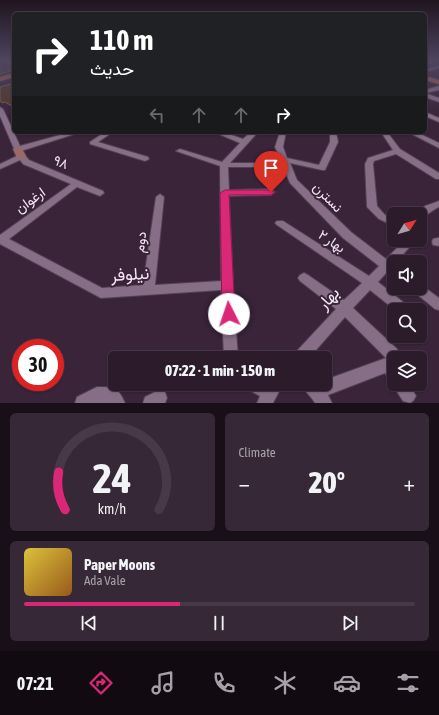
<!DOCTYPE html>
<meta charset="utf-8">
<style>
:root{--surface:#2b1b2b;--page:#372837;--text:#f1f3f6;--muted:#a6a1a9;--line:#473947;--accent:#db2777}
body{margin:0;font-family:"Asap Condensed",Vazirmatn,sans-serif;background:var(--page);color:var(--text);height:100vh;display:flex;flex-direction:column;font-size:15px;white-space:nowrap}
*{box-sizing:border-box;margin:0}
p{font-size:13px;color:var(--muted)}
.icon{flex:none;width:22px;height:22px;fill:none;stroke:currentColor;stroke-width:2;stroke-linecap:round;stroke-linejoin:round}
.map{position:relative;height:403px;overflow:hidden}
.drawer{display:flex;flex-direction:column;gap:10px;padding:10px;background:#180f18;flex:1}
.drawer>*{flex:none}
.guide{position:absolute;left:12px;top:12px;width:415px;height:122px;border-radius:6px;box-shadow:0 1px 3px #0004,0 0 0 1px var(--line);background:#202124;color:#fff;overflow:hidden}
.needle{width:26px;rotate:53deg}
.tools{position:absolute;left:387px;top:207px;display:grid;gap:8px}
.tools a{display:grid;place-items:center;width:40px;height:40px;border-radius:6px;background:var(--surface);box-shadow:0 1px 3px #0004,0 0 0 1px var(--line);font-size:20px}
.speed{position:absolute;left:12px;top:339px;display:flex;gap:8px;font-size:20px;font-weight:700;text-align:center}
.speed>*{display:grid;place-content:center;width:52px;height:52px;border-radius:50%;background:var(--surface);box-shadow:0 1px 3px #0004,0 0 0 1px var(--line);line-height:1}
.speed .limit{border:6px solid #d22;background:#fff;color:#111}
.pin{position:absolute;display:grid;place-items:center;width:34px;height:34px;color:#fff;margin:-41px -17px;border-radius:50% 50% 50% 0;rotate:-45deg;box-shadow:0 0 4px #0007}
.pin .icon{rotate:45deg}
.me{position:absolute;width:44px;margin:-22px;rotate:356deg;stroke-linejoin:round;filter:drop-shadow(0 0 3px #0008)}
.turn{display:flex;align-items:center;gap:14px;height:84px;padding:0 12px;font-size:18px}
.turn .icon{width:52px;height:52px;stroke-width:2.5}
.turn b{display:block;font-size:28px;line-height:34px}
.lanes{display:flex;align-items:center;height:38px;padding:0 12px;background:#0003;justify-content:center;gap:20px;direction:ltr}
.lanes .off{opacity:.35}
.big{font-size:30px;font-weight:800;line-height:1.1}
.drawer .widget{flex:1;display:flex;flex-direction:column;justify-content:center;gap:6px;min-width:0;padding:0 14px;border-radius:6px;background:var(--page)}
.drawer .dial{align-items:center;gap:0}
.dial svg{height:104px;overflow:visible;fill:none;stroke:var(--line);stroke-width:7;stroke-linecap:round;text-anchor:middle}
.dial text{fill:var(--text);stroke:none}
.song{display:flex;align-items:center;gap:12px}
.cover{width:48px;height:48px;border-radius:6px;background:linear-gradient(135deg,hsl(50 70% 55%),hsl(30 70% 35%))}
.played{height:4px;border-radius:2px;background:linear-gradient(90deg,var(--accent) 40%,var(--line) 40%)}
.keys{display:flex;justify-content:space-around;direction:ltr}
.heat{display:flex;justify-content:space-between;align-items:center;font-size:22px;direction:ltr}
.drawer .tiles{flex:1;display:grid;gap:10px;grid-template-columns:1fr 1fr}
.widget:last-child{grid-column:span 2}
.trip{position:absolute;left:108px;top:351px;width:224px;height:40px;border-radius:6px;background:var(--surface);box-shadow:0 1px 3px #0004,0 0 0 1px var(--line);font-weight:800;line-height:40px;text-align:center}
.menu{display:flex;height:64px;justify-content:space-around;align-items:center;background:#110b11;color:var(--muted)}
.menu .icon{width:28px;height:28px}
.menu .active{color:var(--accent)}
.menu b{font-size:18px;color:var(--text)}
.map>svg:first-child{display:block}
</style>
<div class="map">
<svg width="439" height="403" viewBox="0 0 439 403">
<rect width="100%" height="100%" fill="#392439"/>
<g fill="#533728" stroke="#7f6050">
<polygon points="0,60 14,62 14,70 0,74"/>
<polygon points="14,83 14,107 5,102 2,103 0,100 0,87"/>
</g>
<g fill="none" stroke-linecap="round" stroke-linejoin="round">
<defs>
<g id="street">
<polygon points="425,60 432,61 432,62 430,63 425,62"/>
<polygon points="439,66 439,68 425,72 425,70"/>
<polygon points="439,86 439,90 425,93 439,98 439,102 425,97 425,90"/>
<polygon points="0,107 3,109 20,146 71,132 81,132 21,151 15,151 0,116"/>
<polygon points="425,112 439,118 439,122 425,116"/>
<polygon points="105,132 113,132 98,142 148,157 149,159 145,161 90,144 90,142"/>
<polygon points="214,132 223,132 243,139 251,132 258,132 230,163 265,163 270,177 266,179 263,179 259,167 228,167 229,190 271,189 275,192 271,195 229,196 233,285 238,358 224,358 221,290 101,298 0,244 0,235 71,184 23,164 20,160 0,169 0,164 21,154 24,154 29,160 103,191 104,193 100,196 77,187 9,239 102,288 143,285 156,197 160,194 164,197 155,285 221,281 220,166 176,151 180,149 222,162 240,143"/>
<path d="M280,132H286L283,147L287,158L319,165L330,142V132H336L338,142L325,170H322L290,163L297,180L351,232L386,259L405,240H416L396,262H394V275L387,272L378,282L408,306L410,310H395L370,290L353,308L397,349L399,354L397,358H394L393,360L394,384H409L416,396L413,401L410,403L403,401L392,384L394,381L389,379L385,373L328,395L332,403H315C311,396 305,392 301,384H325V380L386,358L345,317L309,358H293L295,353L336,309L300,281L298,278L300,275L304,273L308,275L344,300L362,283L277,225L275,223L277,221H283L369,276L379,266L343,238L290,183L275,147Z"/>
<polygon points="381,132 387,132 400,149 439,173 439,179 436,179 396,154 374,161 373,164 377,206 385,215 394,219 394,226 379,219 367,207 365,164 368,158 393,150"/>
<polygon points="408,132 416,132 439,143 439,148"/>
<path d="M439,201V207C432,210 427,216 420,218V214H416L425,206Z"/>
<polygon points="437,238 439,238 439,246 433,245 432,242 433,239"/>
<polygon points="420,284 439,298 439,310 435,309 413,291 411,288 420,288"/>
<polygon points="244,384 283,384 273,403 257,403 260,396 247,389"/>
<path d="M97,387C113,387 118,387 125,403H75L77,397Z"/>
<polygon points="159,390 165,392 167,398 165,403 143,403 145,397"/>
</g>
<polygon id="secondary" points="18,146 21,147 26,156 25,158 21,159 17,158 13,149"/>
<g id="primary">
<polygon points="14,73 14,77 0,81 0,77"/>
<polygon points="425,76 439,80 439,84 425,80"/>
</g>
</defs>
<use href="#street" stroke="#524053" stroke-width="2"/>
<use href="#secondary" stroke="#524053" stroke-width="2"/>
<use href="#primary" stroke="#524053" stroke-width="2"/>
<use href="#street" fill="#876e87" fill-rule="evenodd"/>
<use href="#secondary" fill="#9a696a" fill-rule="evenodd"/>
<use href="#primary" fill="#ad644d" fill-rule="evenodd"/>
</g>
<linearGradient id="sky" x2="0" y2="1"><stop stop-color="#1f141f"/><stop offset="0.52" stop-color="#4e455f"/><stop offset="1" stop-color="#4e455f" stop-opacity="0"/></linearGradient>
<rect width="439" height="116" fill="url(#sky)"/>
<polygon fill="#db2777" stroke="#8e194d" points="225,190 271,190 275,192 271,195 229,195 235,314 233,319 229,320 224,319 222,314 220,193"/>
<g text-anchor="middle" stroke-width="4" stroke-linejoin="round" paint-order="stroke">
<g font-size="14" fill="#f4e6f4" stroke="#392439">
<text transform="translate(61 162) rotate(22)" y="5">۹۸</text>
<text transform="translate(328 197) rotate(45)" y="5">نسترن</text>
<text transform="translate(30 200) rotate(-36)" y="5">ارغوان</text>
<text transform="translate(332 241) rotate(34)" y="5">بهار ۲</text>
<text transform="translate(140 242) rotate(-83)" y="5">دوم</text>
</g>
<g font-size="17" fill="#f4e6f4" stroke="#392439">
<text transform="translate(130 274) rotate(-4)" y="6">نیلوفر</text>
<text transform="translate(328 298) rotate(-48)" y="6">بهار</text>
</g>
</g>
</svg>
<div class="tools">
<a><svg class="needle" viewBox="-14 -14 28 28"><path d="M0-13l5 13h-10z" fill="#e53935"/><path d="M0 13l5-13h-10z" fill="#a6a1a9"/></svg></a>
<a><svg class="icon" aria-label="sound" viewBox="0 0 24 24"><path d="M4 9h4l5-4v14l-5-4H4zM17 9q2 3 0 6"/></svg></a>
<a><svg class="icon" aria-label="search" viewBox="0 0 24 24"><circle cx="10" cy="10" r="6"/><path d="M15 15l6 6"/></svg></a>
<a><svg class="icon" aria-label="layers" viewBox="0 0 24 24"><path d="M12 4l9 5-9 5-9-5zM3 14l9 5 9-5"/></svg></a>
</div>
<div class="speed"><div class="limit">30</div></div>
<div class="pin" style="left:271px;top:192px;background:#d93025"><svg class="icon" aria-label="arrive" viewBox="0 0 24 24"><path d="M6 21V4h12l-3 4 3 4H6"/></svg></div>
<svg class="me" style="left:229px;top:314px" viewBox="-20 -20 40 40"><circle r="19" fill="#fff"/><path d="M0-13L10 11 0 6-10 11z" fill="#db2777"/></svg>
<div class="trip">07:22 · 1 min · 150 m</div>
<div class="guide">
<div class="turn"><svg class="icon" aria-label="right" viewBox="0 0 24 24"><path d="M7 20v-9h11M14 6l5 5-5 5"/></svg><div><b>110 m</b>حدیث</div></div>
<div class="lanes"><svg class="icon off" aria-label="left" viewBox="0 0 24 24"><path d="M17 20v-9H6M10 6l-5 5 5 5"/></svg><svg class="icon off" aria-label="ahead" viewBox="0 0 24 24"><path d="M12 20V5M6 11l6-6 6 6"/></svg><svg class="icon off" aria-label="ahead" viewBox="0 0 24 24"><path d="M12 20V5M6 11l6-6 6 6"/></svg><svg class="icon" aria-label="right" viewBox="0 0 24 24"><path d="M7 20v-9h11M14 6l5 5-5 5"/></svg></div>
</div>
</div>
<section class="drawer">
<div class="tiles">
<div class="widget dial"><svg viewBox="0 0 100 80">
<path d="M14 69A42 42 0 1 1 86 69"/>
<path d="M14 69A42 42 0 0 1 9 40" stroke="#db2777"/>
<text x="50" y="56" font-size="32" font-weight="700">24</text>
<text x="50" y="72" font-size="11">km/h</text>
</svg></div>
<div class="widget"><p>Climate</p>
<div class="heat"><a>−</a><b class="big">20°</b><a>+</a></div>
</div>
<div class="widget">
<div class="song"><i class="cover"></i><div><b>Paper Moons</b><p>Ada Vale</p></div></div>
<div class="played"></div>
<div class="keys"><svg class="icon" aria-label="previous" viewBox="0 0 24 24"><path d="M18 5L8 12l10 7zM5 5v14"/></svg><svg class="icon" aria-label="pause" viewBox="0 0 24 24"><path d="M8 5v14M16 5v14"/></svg><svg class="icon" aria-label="next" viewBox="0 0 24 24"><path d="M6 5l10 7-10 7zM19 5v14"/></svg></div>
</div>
</div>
</section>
<nav class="menu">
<b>07:21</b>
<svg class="icon active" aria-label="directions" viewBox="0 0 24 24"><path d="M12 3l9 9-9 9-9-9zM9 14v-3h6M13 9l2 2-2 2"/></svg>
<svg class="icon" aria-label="music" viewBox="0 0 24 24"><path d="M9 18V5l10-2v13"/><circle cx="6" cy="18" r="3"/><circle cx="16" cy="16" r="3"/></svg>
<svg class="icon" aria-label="phone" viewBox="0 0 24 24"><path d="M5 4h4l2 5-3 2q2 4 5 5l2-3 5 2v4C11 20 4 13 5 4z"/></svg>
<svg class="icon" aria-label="climate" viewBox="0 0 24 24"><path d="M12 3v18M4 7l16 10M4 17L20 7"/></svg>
<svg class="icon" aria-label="car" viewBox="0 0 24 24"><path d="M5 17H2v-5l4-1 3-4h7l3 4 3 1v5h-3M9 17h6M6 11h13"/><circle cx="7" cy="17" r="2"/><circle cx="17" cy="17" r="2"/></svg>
<svg class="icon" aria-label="filters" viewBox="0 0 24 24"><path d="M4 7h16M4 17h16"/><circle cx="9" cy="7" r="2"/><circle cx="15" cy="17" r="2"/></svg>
</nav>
